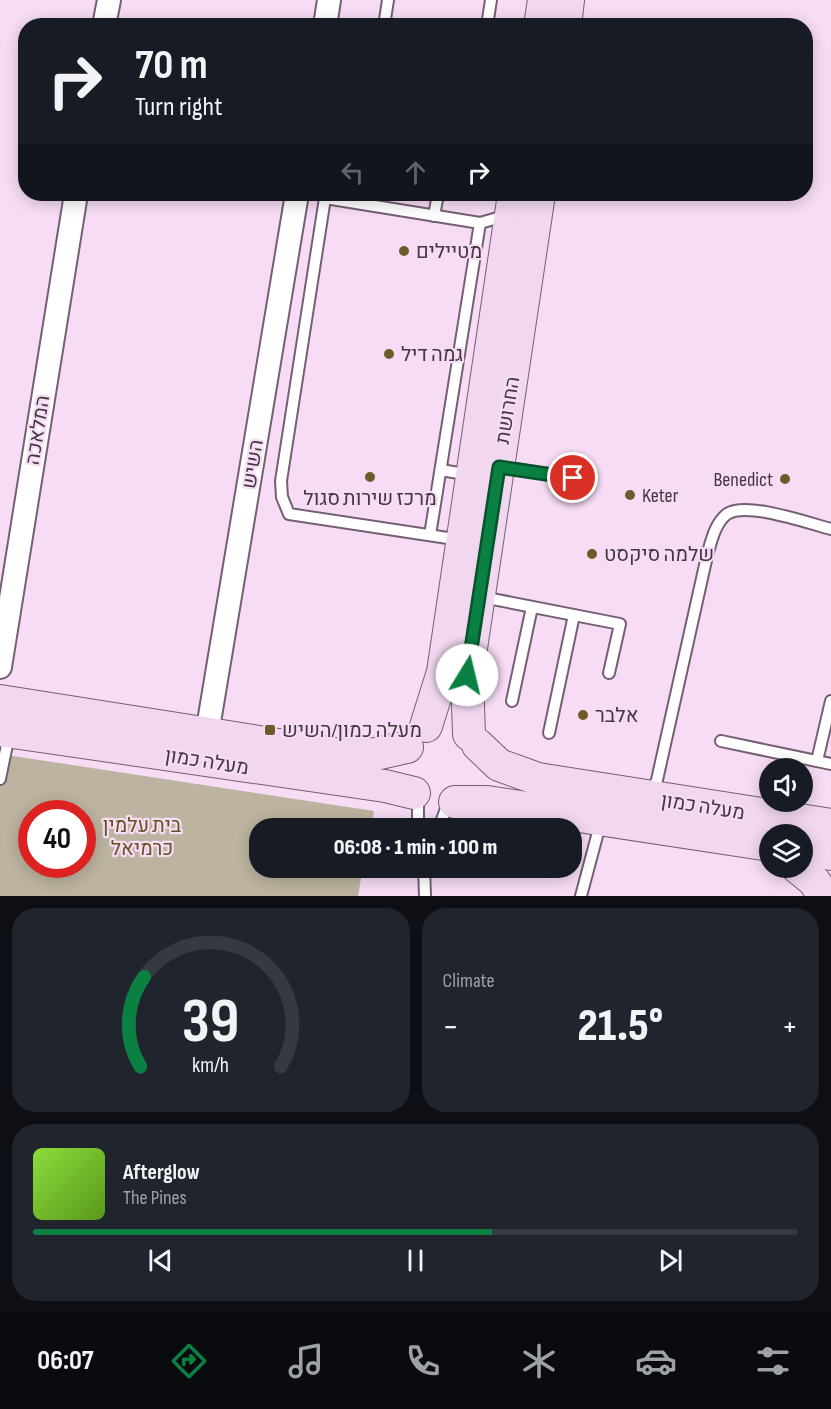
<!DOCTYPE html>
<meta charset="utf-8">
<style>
:root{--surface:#171b24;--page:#20242c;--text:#f1f3f6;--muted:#9ea1a6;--line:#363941;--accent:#0b8043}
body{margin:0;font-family:"Sofia Sans Condensed",Heebo,sans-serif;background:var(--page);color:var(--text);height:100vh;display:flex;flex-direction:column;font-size:22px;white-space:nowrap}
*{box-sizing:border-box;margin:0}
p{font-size:20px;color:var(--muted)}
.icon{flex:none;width:33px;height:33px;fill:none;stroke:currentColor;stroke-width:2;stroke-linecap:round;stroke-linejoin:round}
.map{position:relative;height:896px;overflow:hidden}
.drawer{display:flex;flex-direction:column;gap:12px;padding:12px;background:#0d0f14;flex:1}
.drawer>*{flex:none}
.banner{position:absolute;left:18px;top:18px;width:795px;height:183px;border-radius:24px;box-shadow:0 3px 15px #0003;background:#171b24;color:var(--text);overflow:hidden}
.controls{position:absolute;left:759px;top:758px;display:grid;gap:12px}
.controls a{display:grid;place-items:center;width:54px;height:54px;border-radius:50%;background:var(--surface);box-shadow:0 3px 15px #0003;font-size:30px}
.speed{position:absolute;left:18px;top:800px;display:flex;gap:12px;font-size:30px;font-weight:700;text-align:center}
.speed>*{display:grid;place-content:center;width:78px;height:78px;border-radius:50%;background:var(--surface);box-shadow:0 3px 15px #0003;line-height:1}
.speed .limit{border:9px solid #d22;background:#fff;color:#111}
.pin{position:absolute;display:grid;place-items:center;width:51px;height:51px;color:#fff;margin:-26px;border:3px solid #fff;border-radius:50%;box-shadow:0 2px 6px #0007}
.me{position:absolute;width:66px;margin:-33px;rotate:9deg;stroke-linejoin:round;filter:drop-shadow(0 0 4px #0008)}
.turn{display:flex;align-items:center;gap:21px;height:126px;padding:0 18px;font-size:27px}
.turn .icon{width:78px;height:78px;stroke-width:2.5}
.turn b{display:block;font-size:42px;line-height:51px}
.lanes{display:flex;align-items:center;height:57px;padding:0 18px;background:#0003;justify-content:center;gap:30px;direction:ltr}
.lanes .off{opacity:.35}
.big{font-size:45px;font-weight:800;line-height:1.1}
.drawer .card{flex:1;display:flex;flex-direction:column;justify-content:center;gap:9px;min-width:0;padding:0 21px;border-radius:24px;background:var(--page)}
.drawer .dial{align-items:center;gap:0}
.dial svg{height:156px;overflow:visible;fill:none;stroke:var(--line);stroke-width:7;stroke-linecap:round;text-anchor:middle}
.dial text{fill:var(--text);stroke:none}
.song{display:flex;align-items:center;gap:18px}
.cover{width:72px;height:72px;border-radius:9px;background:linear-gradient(135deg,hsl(90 70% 55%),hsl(90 70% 35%))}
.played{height:6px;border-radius:3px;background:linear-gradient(90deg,var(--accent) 60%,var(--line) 60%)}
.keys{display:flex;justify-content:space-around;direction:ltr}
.heat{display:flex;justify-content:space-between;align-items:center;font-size:33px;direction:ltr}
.drawer .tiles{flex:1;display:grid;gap:12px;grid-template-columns:1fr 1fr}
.card:last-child{grid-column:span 2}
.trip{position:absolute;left:249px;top:818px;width:333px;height:60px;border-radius:24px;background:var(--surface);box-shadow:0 3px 15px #0003;font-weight:800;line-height:60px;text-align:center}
.tabs{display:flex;height:96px;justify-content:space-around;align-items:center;background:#090b0e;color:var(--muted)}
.tabs .icon{width:42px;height:42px}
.tabs .active{color:var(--accent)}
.tabs b{font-size:27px;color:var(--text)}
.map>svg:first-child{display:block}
</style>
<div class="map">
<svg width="831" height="896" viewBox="0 0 831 896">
<rect width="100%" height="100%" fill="#f6dcf4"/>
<path fill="#bcb4a0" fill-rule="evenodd" d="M0,754L374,811L371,828H260V867H363L358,896H0ZM32,813H82V864H32Z"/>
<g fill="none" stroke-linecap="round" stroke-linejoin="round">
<defs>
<g id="lane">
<polyline points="384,26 388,0"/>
<polyline points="487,26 491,0"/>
<polyline points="326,194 325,198 480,223 508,215"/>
<polyline points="325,198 281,481 282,497 289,514 461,540"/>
<polyline points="434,216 438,194"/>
<polyline points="502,467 573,478"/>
<polyline points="441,470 470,475"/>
<polyline points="430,535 480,223"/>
<polyline points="482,597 620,624 609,673"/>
<polyline points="512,701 532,607"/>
<polyline points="549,733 574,615"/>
<polyline points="721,741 831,764"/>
<polyline points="817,761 831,701"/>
<polyline points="0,779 9,735"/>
<path d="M651,793L657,780L707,556C711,542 715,523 727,514C746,501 808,523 831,529"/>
<polyline points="418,796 418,828"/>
<polyline points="439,828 448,803"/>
<polyline points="424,867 425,896"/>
<polyline points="581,896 601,821"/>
</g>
<g id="street">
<polyline points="104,26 109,0"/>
<polyline points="325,26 329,0"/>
<polyline points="0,667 76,194"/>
<polyline points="207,734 297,194"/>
</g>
<g id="secondary">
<polyline points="540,26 544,0"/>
<polyline points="565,26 568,0"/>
<polyline points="0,701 341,755 376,754 407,747"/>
<polyline points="426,726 443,672 514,194"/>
<polyline points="0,730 385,786 414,793"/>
<polyline points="469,734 467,675 539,194"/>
<polyline points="478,745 499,765 538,779 831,825"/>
<polyline points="455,802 487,802 770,845"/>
<polyline points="802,850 831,854"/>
<polyline points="797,867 814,881 824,896"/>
</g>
</defs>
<use href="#lane" stroke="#755f74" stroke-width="14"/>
<use href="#street" stroke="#755f74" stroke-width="26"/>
<use href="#secondary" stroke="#755f74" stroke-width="34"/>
<use href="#lane" stroke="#fff" stroke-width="10"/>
<use href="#street" stroke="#fff" stroke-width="22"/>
<use href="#secondary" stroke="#f1d7f0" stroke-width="32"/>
</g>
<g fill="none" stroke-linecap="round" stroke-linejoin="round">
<defs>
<polyline id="route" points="467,675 499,467 573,478"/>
</defs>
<use href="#route" stroke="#07532c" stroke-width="15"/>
<use href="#route" stroke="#0b8043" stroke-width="10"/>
</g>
<g fill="#6f5b2a" stroke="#f6dcf4" stroke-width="2">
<circle cx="404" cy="251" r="6"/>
<circle cx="389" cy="354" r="6"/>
<circle cx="370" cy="477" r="6"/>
<circle cx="785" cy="479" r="6"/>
<circle cx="630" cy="495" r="6"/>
<circle cx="592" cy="554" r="6"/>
<circle cx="583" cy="715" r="6"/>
<rect x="264" y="724" width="12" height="12" rx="3"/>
</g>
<g text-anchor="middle" stroke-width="4.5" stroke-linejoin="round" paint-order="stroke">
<g font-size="20" fill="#423842" stroke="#f6dcf4" text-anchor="start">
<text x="416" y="258">מטיילים</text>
<text x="401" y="361">גמה דיל</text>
<text x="773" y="486" text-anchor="end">Benedict</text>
<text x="642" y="502">Keter</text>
<text x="370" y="505" text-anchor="middle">מרכז שירות סגול</text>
<text x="604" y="561">שלמה סיקסט</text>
<text x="595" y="722">אלבר</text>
<text x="282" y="737">מעלה כמון/השיש</text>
</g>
<g font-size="20" fill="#423842" stroke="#f6dcf4">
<text transform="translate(507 410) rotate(-81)" y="7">החרושת</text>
<text transform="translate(37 430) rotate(-81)" y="7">המלאכה</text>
<text transform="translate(252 464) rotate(-81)" y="7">השיש</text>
<text transform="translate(207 761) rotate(9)" y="7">מעלה כמון</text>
<text transform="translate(703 806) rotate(9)" y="7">מעלה כמון</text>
</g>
<g font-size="20" fill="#665221" stroke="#f6dcf4">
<text x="142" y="832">בית עלמין<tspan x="142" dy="23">כרמיאל</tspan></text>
</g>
</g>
</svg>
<div class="controls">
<a><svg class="icon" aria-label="sound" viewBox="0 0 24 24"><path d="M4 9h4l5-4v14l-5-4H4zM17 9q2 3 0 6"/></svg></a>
<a><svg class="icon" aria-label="layers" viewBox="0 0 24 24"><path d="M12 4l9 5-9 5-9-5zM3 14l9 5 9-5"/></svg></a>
</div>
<div class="speed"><div class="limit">40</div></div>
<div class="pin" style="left:573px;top:478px;background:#d93025"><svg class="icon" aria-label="arrive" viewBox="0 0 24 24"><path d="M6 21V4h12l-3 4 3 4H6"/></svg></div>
<svg class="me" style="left:467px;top:675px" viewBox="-20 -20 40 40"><circle r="19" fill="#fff"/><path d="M0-13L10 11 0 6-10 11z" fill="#0b8043"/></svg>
<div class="trip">06:08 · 1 min · 100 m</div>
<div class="banner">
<div class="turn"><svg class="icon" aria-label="right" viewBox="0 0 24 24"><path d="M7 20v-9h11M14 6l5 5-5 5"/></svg><div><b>70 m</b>Turn right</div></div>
<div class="lanes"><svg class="icon off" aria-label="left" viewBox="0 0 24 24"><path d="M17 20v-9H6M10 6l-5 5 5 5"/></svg><svg class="icon off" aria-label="ahead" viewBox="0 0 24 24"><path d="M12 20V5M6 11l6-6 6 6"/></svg><svg class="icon" aria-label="right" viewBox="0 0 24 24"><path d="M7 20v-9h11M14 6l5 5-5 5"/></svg></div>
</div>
</div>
<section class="drawer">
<div class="tiles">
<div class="card dial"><svg viewBox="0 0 100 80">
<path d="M14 69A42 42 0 1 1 86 69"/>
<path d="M14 69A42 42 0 0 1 16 23" stroke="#0b8043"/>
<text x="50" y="56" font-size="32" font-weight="700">39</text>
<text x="50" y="72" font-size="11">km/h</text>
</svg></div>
<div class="card"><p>Climate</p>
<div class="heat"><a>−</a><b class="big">21.5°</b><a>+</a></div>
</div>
<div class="card">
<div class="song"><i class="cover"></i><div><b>Afterglow</b><p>The Pines</p></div></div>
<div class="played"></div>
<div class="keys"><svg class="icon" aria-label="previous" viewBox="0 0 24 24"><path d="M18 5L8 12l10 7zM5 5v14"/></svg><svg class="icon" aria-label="pause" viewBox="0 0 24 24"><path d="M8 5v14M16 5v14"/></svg><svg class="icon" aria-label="next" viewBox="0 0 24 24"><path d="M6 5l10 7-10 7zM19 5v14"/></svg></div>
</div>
</div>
</section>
<nav class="tabs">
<b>06:07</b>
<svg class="icon active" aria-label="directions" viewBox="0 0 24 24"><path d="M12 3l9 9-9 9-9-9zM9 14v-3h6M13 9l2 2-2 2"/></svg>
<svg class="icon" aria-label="music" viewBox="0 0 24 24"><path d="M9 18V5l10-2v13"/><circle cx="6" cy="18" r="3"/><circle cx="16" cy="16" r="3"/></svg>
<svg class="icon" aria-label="phone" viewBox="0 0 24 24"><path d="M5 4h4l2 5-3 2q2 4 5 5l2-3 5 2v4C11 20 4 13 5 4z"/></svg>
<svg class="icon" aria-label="climate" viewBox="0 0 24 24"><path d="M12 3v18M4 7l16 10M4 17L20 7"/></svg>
<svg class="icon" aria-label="car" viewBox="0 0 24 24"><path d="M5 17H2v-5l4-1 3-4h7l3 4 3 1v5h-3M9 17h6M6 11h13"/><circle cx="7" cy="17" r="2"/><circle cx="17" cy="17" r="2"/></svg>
<svg class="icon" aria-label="filters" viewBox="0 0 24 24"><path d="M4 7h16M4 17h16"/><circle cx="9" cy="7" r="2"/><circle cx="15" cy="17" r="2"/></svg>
</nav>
